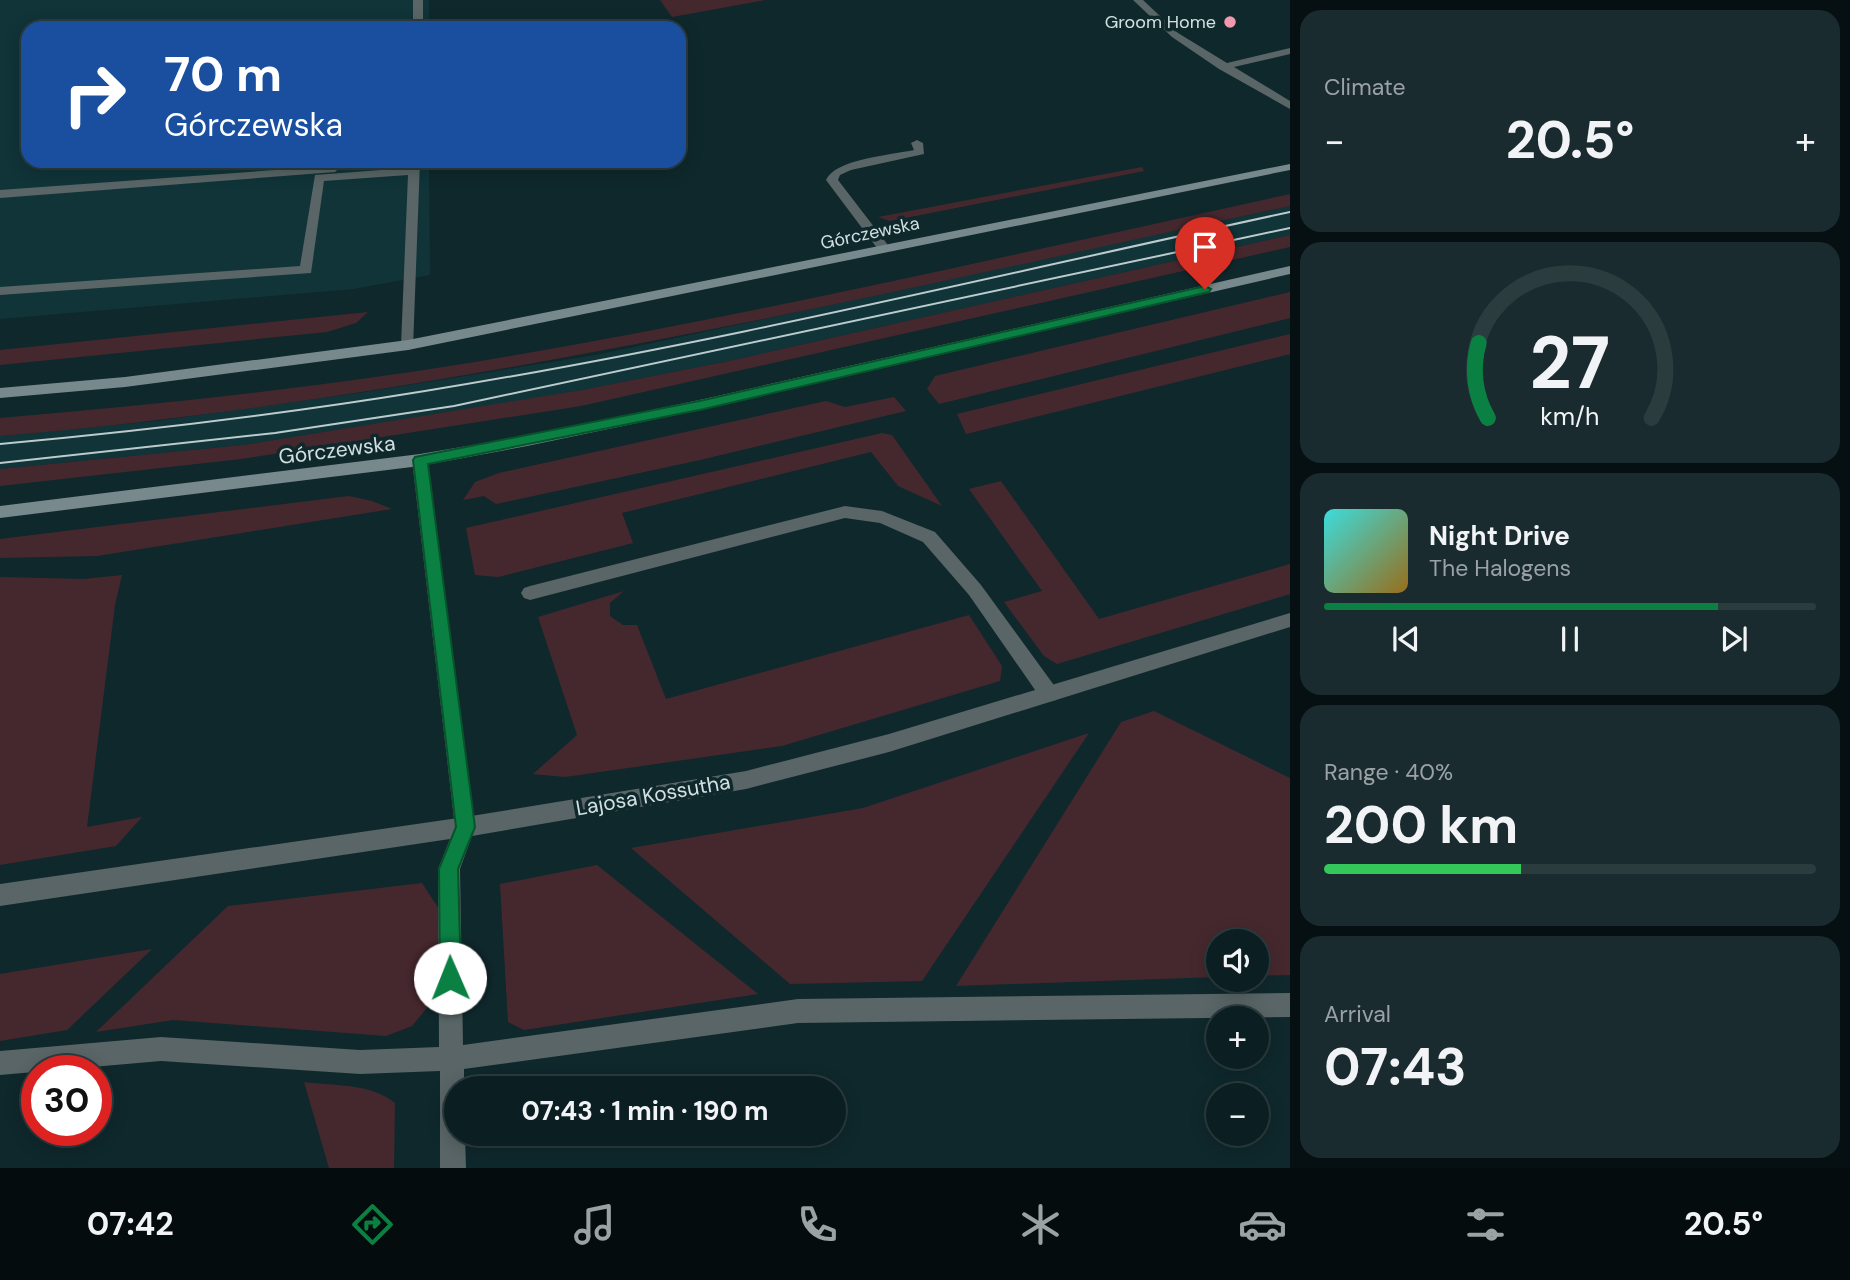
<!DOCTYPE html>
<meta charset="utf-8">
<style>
:root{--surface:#0b1e21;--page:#192b2e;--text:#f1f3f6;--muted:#9aa2a5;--line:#2b3c3f;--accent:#0b8043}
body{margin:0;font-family:"DM Sans",sans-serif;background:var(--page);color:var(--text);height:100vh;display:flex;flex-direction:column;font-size:26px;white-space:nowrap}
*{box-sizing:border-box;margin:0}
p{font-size:23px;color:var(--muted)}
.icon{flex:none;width:38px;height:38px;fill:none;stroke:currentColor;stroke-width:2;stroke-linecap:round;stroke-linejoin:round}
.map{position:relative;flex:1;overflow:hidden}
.drawer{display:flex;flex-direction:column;gap:10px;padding:10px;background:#061012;width:560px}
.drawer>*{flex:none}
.top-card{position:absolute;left:21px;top:21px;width:665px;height:147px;border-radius:21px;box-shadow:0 4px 18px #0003,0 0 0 2px var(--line);background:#1a4fa0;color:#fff;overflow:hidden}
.controls{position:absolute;left:1206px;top:929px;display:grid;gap:14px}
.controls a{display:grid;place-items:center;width:63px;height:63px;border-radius:50%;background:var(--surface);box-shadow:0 4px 18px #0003,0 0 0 2px var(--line);font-size:35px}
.speed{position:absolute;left:21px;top:1055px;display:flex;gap:14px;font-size:35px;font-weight:700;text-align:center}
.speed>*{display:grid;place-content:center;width:91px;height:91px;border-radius:50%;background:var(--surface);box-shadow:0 4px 18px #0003,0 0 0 2px var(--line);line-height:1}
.speed .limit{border:10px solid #d22;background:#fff;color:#111}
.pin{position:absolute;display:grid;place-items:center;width:60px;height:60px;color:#fff;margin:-72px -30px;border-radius:50% 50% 50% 0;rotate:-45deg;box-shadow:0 0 7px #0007}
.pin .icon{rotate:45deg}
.me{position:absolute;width:77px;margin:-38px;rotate:359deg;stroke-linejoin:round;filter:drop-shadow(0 0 5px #0008)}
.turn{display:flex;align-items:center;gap:24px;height:147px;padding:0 28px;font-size:32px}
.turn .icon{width:91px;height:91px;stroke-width:2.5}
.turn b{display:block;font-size:49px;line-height:60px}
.big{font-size:52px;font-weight:700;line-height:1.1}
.drawer .tile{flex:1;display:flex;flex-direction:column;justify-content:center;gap:10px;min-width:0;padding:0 24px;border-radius:21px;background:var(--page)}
.drawer .dial{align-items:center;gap:0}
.dial svg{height:182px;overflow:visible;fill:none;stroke:var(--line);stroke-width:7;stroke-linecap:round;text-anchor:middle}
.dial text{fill:var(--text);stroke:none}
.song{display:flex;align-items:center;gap:21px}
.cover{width:84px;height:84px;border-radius:10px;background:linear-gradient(135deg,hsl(180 70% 55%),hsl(40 70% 35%))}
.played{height:7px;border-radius:4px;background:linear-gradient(90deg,var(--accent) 80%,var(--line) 80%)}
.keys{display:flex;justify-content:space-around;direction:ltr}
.heat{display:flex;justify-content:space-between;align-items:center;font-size:38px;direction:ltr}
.charge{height:10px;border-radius:5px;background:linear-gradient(90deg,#34c759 40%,var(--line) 0)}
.trip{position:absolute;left:444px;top:1076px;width:402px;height:70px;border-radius:35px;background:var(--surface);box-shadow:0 4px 18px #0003,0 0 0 2px var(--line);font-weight:700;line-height:70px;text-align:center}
.menu{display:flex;height:112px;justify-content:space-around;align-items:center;background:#040c0d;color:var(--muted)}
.menu .icon{width:49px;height:49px}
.menu .on{color:var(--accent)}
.menu b{font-size:32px;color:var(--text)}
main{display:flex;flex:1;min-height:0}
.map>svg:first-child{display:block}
</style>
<main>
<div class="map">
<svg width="1290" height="1168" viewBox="0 0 1290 1168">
<rect width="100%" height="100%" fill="#0f282c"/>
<g fill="#103438">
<polygon points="0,0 429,0 429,28 28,28 28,161 429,161 430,275 354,289 0,319"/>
<polygon points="1290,206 1290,235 729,361 567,393 243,445 0,469 0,436 156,421 365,392 601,354"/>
</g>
<g fill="#45282e">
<polygon points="660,0 765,0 672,17"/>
<polygon points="1142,167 1144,171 890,221 878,217"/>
<path d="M1290,194V206C862,298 438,399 0,436V418C173,403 345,385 516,355C776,310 1033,250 1290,194Z"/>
<polygon points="1290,235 1290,247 581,406 241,459 0,486 0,469 243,445 582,390 729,361"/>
<polygon points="1290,292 1290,318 939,404 927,389 935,376"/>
<polygon points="368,312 356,323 327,332 0,365 0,350"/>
<polygon points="1290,334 1290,354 966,434 957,414"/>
<polygon points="894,397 906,411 700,460 496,504 484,496 463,500 475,482 499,473 826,401 845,407"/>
<polygon points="882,433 892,435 942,506 898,486 871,452 622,513 633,543 498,577 475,575 466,528"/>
<polygon points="1001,481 1099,619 1290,564 1290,594 1057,664 1044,656 1004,602 1042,591 969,489"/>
<polygon points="349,496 372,501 392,509 97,556 0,558 0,539"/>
<polygon points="122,575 115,605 87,827 142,817 116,846 0,865 0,577 84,579"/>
<polygon points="624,591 610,603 610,616 623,625 637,625 666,699 969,615 1002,666 1000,681 782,746 565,777 533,774 577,735 538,617"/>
<polygon points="1154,711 1290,778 1290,975 1257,976 1256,942 1218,942 1218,977 956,986 1121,722"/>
<polygon points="1089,733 922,981 790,984 631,848 863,808"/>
<polygon points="597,865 758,994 524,1030 508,1022 500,884"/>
<polygon points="422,883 439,909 441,978 426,1009 412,1026 386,1036 173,1020 96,1032 228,906"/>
<polygon points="152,949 67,1030 0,1041 0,974"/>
<path d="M304,1082C333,1086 371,1083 395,1103L394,1168H329Z"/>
</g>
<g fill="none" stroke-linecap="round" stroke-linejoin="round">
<g fill="#596566" fill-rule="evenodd">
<rect x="413" y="0" width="10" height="28"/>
<polygon points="1133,0 1143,0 1178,33 1227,63 1290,48 1290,54 1234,67 1290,101 1290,109 1219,69 1172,37"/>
<polygon points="408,161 420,161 413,348 408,350 401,345 408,175 324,181 311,273 0,295 0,287 300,266 315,175 408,168"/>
<polygon points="331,166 337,170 335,172 0,198 0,190"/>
<polygon points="420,454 428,460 475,827 472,834 465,837 458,834 455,827 412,460"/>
<polygon points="845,506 882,511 935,532 981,585 1056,688 1059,694 1056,700 1049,702 1042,700 969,595 923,542 880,523 845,518 530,600 524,598 521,593 524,588 530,586"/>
</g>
<g fill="#596566" fill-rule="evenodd">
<path d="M917,140L923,143L924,154L851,170L840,175L838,180L891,249L880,252L826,180C835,159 891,155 914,150L911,143Z"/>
<polygon points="1290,613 1290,627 889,752 746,789 472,836 460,869 463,1045 798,999 1290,993 1290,1017 798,1023 464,1069 464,1088 457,1088 457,1134 465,1134 466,1168 440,1168 440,1071 360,1074 161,1061 0,1075 0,1051 161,1037 360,1050 439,1047 438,869 450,839 0,906 0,884 465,817 746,771 889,734"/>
</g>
<g fill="#77898c" fill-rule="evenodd">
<polygon points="1290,164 1290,170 408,350 125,387 0,398 0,388 125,377 408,340"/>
<polygon points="1290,266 1290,274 704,409 527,446 420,466 0,518 0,506 420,454 527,436 704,399"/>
</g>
<g stroke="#bccbcd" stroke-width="2">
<path d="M0,444C142,431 284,414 425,391C716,344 1002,274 1290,212"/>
<polyline points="0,463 275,433 454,406 1290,228"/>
</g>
</g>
<polygon fill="#0b8043" stroke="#07532c" stroke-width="2" points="1205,286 1211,289 1209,292 704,409 428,464 475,827 458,869 461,978 458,985 450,988 443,985 440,978 439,869 456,827 413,460 415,457 704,400"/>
<circle fill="#f29aad" stroke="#0f282c" stroke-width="2.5" cx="1230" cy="22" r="7"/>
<g text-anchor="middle" stroke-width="7" stroke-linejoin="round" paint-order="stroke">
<g font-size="18" fill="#d2e0e2" stroke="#0f282c" text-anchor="end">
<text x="1216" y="28">Groom Home</text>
</g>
<g font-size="18" fill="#d2e0e2" stroke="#0f282c">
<text transform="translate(870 233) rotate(-12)" y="6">Górczewska</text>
</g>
<g font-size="21" fill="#d2e0e2" stroke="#0f282c">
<text transform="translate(337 450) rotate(-7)" y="7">Górczewska</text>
<text transform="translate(653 795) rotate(-10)" y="7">Lajosa Kossutha</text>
</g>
</g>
</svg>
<div class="controls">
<a><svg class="icon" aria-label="sound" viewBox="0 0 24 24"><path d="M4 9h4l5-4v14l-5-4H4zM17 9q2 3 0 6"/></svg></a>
<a>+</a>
<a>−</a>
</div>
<div class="speed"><div class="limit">30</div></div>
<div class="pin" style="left:1205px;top:289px;background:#d93025"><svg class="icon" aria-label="arrive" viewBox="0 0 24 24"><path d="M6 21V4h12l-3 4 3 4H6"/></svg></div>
<svg class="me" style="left:450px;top:978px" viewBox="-20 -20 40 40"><circle r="19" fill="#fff"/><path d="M0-13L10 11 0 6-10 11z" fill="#0b8043"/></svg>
<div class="trip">07:43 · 1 min · 190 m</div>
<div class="top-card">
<div class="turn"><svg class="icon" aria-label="right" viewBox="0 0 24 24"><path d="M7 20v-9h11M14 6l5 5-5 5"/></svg><div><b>70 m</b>Górczewska</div></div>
</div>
</div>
<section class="drawer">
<div class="tile"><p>Climate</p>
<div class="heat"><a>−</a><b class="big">20.5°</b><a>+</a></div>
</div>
<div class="tile dial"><svg viewBox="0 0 100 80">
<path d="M14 69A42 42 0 1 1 86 69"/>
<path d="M14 69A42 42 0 0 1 10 36" stroke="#0b8043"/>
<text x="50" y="56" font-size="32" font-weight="700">27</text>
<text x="50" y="72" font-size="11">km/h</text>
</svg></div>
<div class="tile">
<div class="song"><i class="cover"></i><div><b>Night Drive</b><p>The Halogens</p></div></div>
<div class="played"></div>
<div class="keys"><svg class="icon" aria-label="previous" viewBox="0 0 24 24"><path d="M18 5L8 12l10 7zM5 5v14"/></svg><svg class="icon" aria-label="pause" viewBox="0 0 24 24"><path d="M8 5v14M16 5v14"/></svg><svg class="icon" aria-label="next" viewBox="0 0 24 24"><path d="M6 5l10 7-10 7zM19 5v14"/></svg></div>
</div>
<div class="tile"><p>Range · 40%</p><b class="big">200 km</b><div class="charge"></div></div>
<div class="tile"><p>Arrival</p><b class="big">07:43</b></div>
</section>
</main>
<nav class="menu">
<b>07:42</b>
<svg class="icon on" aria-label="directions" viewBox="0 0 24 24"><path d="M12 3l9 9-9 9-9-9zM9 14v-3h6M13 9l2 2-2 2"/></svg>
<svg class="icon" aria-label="music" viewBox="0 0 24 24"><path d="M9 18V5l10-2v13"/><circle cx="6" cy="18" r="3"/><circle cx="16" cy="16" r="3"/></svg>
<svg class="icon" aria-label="phone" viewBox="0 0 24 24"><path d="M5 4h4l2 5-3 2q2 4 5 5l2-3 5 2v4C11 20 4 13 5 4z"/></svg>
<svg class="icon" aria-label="climate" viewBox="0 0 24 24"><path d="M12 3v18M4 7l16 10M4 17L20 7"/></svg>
<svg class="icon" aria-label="car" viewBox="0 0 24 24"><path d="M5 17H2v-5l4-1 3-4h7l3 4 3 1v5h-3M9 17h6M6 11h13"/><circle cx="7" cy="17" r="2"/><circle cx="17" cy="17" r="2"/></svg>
<svg class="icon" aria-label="filters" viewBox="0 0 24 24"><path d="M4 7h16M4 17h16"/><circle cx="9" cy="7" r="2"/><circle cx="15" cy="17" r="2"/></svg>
<b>20.5°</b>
</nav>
